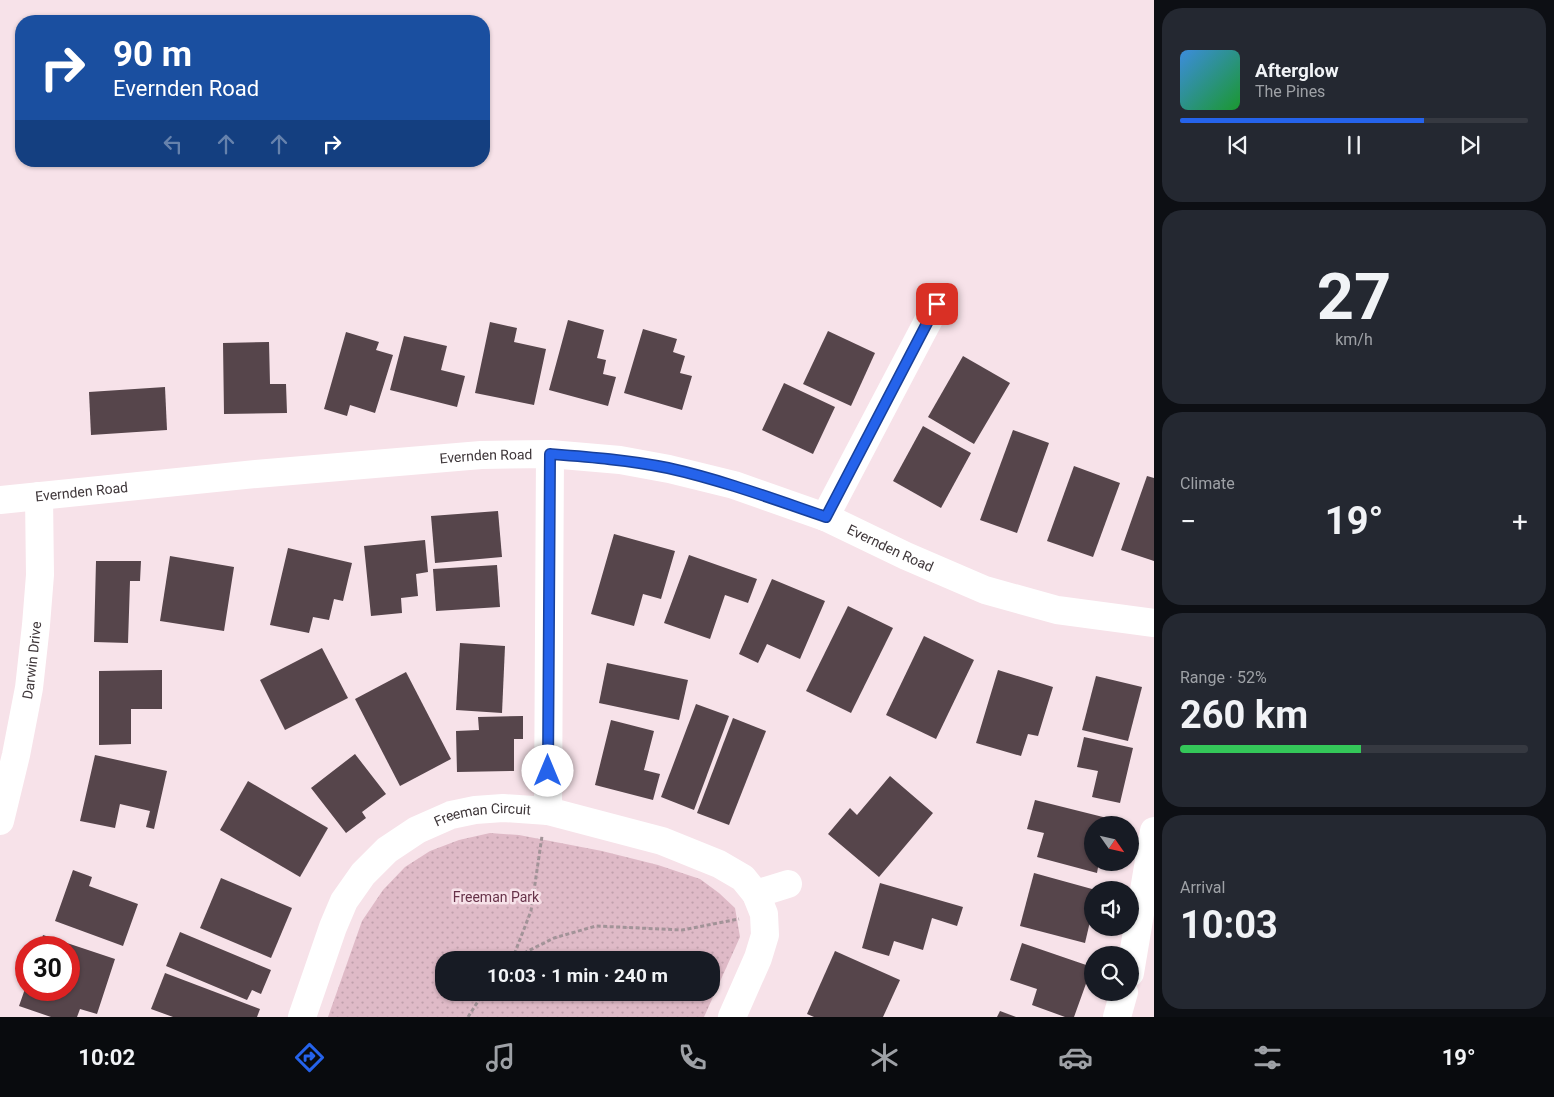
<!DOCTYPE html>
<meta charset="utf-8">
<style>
:root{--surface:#171b24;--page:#242831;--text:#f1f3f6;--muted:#9ea1a6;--line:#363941;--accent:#2563eb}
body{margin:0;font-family:Roboto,sans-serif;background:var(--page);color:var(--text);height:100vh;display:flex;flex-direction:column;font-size:19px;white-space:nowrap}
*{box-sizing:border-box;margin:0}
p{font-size:16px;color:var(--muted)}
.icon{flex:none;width:28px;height:28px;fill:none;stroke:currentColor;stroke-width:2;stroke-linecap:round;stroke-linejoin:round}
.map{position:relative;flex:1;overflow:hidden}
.drawer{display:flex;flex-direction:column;gap:8px;padding:8px;background:#0d0f14;width:400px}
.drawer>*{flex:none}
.banner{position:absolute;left:15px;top:15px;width:475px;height:152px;border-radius:20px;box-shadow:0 1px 4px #0004;background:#1a4fa0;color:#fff;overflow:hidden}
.needle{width:32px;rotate:124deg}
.fabs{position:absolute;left:1084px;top:816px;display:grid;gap:10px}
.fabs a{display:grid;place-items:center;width:55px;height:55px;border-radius:50%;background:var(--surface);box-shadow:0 1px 4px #0004;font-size:25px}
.speed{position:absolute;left:15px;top:936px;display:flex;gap:10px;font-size:25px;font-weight:700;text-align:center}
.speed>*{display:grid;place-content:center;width:65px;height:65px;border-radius:50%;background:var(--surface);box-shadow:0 1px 4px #0004;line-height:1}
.speed .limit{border:8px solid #d22;background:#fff;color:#111}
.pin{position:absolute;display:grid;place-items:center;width:42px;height:42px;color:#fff;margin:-21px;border-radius:10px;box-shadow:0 2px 8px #0006}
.me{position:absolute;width:55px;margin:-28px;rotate:0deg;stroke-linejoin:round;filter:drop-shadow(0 0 4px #0008)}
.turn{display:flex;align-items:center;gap:18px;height:105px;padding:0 15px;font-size:22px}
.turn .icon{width:65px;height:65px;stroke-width:2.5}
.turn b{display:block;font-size:35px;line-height:42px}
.lanes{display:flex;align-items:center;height:48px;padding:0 15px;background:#0003;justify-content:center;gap:25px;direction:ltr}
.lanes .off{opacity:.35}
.big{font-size:38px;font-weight:700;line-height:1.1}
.drawer .card{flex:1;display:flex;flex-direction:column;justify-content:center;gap:8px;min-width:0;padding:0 18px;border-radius:20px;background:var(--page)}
.drawer .dial{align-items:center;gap:0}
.dial b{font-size:65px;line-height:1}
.song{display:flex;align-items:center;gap:15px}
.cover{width:60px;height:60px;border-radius:8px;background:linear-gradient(135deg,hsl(210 70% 55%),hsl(130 70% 35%))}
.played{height:5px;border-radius:2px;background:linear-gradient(90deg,var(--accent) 70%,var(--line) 70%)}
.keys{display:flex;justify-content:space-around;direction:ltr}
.heat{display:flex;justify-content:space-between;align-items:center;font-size:28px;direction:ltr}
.charge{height:8px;border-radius:4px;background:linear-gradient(90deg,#34c759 52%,var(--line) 0)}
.trip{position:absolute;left:435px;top:951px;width:285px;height:50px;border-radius:20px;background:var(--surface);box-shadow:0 1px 4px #0004;font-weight:700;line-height:50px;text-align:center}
.dock{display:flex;height:80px;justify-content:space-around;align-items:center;background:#090b0e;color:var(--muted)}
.dock .icon{width:35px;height:35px}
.dock .on{color:var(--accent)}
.dock b{font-size:22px;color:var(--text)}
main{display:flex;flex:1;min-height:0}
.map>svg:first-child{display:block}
</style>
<main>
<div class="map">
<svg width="1154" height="1017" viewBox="0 0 1154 1017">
<defs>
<pattern id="park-dots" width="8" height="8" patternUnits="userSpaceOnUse" patternTransform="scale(1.25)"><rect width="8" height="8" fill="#dfbac7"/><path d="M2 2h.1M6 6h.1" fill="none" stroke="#c0a0ac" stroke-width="1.8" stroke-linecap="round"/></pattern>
</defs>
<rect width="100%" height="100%" fill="#f7e2e9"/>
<path fill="url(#park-dots)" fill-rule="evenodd" d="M490,833L519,835L602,851L658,865L700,879L719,893L735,908L740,937L704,1017H328L362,921L383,890L405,867L430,851L459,840ZM444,960H711V992H444Z"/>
<g fill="#56454b">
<polygon points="568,320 604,330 597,358 606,360 603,374 616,377 608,406 549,390"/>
<polygon points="490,322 517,328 514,342 546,349 534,405 475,393"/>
<polygon points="643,329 677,339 673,352 685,356 680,373 692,376 682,410 624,393"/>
<polygon points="828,331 875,353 851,406 803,384"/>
<polygon points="346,332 379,342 376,350 393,355 375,413 350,405 347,416 324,409"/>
<polygon points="404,336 447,346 441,370 465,376 457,407 390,390"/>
<polygon points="269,342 270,384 286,384 287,413 224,414 223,343"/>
<polygon points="963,356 1010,383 974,444 928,417"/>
<polygon points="784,383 835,407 813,454 762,430"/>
<polygon points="165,387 167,430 91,435 89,392"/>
<polygon points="923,426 971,453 941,508 893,481"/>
<polygon points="1013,430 1049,443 1017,533 980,520"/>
<polygon points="1074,466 1120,483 1093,557 1047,541"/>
<polygon points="1147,476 1154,478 1154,561 1121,550"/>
<polygon points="498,511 502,557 435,563 431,516"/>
<polygon points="614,534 675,551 661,599 643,594 634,626 591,614"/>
<polygon points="425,540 428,572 416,574 418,596 401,598 402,613 371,616 364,546"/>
<polygon points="288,548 352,563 343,601 334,599 329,620 313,617 309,633 270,625"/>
<polygon points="689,555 757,579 748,603 725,595 710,639 664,623"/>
<polygon points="170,556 234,567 224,631 160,621"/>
<polygon points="96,561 141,561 140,581 130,581 128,643 94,642"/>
<polygon points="497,565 500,607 436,611 433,569"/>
<polygon points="772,579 825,601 800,659 767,644 758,663 739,654"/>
<polygon points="848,606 893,628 851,713 806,691"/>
<polygon points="924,636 974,660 936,739 886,715"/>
<polygon points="460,643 505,646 502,713 456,710"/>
<polygon points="322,648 348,698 285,730 260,680"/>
<polygon points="607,663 688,680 679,720 599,703"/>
<polygon points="162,670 162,709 131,709 131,744 99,745 99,671"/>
<polygon points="998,670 1053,687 1038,736 1028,734 1021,756 976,743"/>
<polygon points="406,672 451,759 400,786 355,699"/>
<polygon points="1096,676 1142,687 1128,741 1082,730"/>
<polygon points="696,704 729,716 694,810 661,797"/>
<polygon points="523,716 523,739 514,739 514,771 457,772 456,731 479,730 478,717"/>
<polygon points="733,718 766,731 729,825 697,813"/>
<polygon points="611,720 654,731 644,770 660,774 653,800 595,785"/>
<polygon points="1084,737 1133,748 1120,803 1092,797 1098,771 1077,767"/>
<polygon points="355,754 386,794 362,812 366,818 346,833 311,788"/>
<polygon points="95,755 167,771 154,829 146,827 150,811 120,804 115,828 80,821"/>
<polygon points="890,776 933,813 879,877 828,834 850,808 857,815"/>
<polygon points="248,781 328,828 300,877 220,830"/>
<polygon points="1035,800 1111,819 1109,825 1092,825 1092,862 1099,862 1097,873 1037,857 1044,833 1027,829"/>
<polygon points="73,870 92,877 89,886 138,904 123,946 55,921"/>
<polygon points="1034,873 1092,889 1092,913 1085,943 1020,926"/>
<polygon points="221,878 292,908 271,958 200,928"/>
<polygon points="880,883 963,907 957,926 932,918 923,950 894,941 889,956 862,948"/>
<polygon points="180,932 271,970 261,994 252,990 247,1000 166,966"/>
<polygon points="43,935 115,959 97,1014 80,1009 77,1017 51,1017 19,1006 26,986 26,990 69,990 69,948 39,948"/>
<polygon points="1022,943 1092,967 1074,1017 1065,1017 1032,1005 1037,989 1010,980"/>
<polygon points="835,951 900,980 883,1017 814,1017 807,1014"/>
<polygon points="165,973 260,1009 257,1017 173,1017 151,1009"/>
<polygon points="1000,1011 1016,1017 997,1017"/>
</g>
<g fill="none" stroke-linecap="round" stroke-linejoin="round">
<g stroke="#a29398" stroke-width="3" stroke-dasharray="4 2.5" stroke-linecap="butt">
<polyline points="512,960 531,911 542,836"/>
<polyline points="513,960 518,956 554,938 596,926 682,930 739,919"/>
<polyline points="468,1017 484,992"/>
</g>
<g stroke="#fff" stroke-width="28">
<polyline points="825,517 937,304"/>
<polyline points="548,811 550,454"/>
<path id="s1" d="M0,821L16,755L29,688L36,625L40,575L39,496"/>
<polyline points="756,894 788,884"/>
<polyline points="1130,973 1154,831"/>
<path id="s2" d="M302,1017L333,927L344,901L363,874L387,850L417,830L451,815L475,810L503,808L548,811L662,841L719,864L743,878L756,894L764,914L765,935L758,958L732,1017"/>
<polyline points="1117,1017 1124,992"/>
</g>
<path stroke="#fff" stroke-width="28" id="s3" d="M0,500L256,474L481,455L550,454L620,460L669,469L734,485L825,517L906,556L985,590L1057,610L1154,623"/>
</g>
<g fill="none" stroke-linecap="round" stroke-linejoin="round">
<defs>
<path id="route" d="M548,771L550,454C589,457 629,460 668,468C722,480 773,499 826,517L937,304"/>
</defs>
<use href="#route" stroke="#184099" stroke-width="12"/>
<use href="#route" stroke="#2563eb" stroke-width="9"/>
</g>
<g text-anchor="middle" stroke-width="5" stroke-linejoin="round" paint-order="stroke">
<g font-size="14" fill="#3e3639" stroke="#f7e2e9">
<text dy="5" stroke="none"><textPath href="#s3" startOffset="488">Evernden Road</textPath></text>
<text dy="5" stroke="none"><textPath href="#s3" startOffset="82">Evernden Road</textPath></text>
<text dy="5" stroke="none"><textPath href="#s3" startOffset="908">Evernden Road</textPath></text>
<text dy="5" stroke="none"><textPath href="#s1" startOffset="164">Darwin Drive</textPath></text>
<text dy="5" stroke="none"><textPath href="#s2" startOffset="295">Freeman Circuit</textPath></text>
</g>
<g font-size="14" fill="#673249" stroke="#f7e2e9">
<text x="496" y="902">Freeman Park</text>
</g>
</g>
</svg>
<div class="fabs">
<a><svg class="needle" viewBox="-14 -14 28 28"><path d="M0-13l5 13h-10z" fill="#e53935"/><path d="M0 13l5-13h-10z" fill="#9ea1a6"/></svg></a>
<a><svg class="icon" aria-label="sound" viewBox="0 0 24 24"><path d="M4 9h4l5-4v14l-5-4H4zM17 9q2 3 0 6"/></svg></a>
<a><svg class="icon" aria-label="search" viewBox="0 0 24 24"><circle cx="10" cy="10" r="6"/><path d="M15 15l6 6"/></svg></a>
</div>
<div class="speed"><div class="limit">30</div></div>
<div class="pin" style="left:937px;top:304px;background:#d93025"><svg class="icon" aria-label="arrive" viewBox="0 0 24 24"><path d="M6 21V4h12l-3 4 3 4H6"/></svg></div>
<svg class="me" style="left:548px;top:771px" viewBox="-20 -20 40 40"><circle r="19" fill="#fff"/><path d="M0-13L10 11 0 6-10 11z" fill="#2563eb"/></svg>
<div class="trip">10:03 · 1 min · 240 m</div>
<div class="banner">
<div class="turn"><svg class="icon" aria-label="right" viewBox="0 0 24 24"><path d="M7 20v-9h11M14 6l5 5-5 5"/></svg><div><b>90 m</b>Evernden Road</div></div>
<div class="lanes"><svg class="icon off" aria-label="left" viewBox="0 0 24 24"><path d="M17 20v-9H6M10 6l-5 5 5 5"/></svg><svg class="icon off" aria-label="ahead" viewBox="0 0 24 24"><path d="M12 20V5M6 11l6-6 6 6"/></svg><svg class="icon off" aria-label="ahead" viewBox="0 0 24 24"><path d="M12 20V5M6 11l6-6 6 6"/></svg><svg class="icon" aria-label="right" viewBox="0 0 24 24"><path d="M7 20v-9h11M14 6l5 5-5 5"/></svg></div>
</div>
</div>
<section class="drawer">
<div class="card">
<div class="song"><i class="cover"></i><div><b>Afterglow</b><p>The Pines</p></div></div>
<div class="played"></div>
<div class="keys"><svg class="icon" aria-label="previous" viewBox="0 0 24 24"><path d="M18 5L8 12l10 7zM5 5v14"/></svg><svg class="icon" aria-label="pause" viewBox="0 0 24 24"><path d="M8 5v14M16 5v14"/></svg><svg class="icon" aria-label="next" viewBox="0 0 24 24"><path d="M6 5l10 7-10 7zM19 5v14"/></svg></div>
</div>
<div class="card dial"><b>27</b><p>km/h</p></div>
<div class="card"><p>Climate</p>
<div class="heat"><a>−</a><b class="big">19°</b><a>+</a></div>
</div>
<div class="card"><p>Range · 52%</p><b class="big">260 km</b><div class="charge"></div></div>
<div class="card"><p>Arrival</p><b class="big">10:03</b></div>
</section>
</main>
<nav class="dock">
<b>10:02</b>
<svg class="icon on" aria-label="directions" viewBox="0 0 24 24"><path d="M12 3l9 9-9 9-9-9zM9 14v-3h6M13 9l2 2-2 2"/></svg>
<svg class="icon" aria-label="music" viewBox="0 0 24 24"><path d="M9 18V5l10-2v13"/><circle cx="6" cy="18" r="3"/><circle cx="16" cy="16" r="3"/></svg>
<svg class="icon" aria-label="phone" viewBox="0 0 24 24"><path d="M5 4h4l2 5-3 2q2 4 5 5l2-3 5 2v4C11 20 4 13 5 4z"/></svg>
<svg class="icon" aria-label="climate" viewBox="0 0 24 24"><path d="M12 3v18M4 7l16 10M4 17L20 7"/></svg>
<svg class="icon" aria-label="car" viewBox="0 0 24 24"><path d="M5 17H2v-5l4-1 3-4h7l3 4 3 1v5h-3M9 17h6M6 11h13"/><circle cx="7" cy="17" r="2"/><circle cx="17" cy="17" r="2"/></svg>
<svg class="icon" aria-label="filters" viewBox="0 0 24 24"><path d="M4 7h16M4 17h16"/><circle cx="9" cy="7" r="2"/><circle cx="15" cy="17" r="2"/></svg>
<b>19°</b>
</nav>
